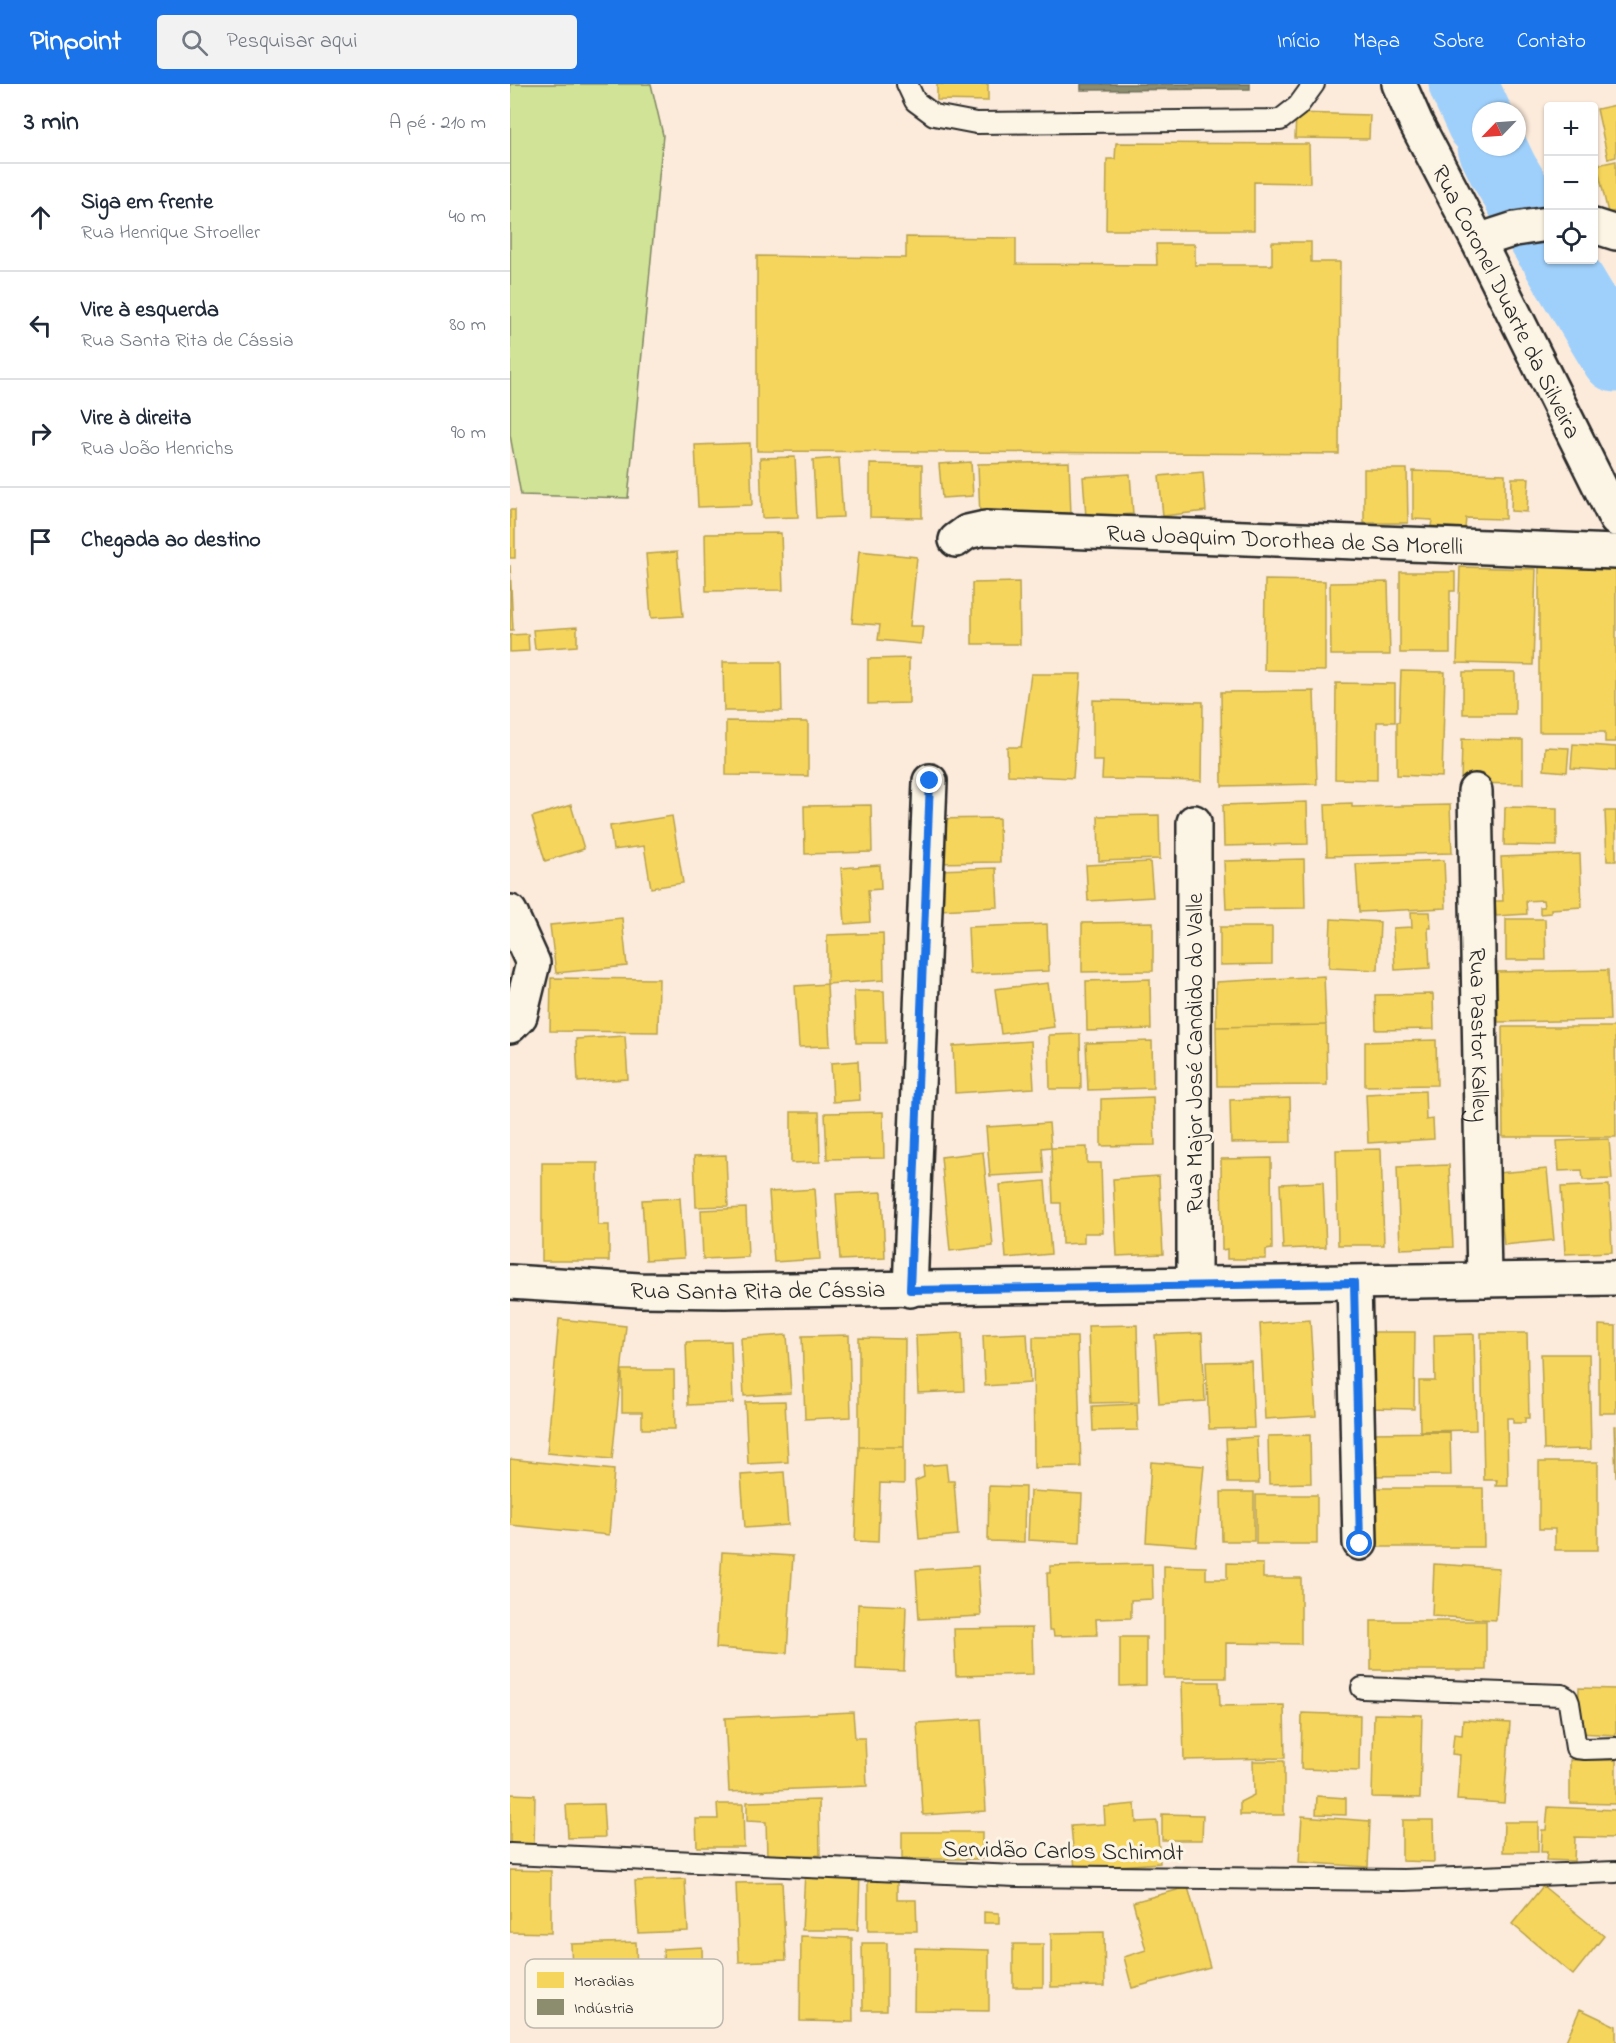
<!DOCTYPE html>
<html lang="pt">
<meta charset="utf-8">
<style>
:root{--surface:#fff;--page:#f2f2f3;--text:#1f2937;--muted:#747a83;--line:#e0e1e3;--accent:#1a73e8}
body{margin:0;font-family:"Indie Flower",sans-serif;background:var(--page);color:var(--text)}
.controls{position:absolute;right:18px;top:18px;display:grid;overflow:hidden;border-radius:6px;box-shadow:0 2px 4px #0004}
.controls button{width:54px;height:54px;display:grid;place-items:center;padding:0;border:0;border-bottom:2px solid var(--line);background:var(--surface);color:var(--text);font:30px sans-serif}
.compass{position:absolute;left:962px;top:18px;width:54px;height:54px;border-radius:50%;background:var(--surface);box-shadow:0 2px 4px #0004;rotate:245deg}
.stop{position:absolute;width:18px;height:18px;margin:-14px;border:4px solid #1a73e8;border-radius:50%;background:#fff}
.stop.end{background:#1a73e8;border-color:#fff;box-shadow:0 2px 6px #0008}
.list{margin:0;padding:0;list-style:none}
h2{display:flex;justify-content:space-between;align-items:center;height:78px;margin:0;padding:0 24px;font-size:26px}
h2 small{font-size:20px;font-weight:400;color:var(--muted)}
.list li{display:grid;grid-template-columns:39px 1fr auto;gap:18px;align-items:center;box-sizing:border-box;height:108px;padding:0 24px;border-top:2px solid var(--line)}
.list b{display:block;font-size:22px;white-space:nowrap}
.list p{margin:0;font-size:20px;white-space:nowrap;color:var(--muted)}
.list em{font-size:20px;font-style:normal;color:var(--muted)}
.icon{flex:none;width:33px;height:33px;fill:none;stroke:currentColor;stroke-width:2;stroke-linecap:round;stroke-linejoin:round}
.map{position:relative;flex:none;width:1106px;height:1959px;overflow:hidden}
header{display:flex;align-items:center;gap:36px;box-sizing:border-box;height:84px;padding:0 30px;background:var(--accent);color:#fff}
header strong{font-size:28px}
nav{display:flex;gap:33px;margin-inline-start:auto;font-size:21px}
.search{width:420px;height:54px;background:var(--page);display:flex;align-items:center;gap:15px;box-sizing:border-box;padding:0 21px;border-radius:6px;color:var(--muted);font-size:22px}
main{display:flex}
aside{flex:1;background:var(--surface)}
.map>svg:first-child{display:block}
.green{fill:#d1e397;stroke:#7e8761;stroke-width:1.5}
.homes{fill:#f6d55c;stroke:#b9a24d;stroke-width:1.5}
.industry{fill:#8c8c6e;stroke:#6f6f5a;stroke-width:1.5}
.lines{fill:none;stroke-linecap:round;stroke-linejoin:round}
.river{stroke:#9fd0fc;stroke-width:69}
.service-casing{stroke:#2b2b2b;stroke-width:24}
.minor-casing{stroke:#2b2b2b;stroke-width:38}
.service{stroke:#fcf5e5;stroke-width:20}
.minor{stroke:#fcf5e5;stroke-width:33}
.route{stroke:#1a73e8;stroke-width:8}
.labels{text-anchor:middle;stroke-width:6;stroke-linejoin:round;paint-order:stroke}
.street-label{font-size:24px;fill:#2b2b2b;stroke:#fcf5e5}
.key{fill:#fcf5e5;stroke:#bdb8ad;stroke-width:1.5}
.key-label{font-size:16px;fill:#2b2b2b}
</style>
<header>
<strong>Pinpoint</strong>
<div class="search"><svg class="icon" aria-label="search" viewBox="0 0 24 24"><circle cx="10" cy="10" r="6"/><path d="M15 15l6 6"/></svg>Pesquisar aqui</div>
<nav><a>Início</a><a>Mapa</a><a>Sobre</a><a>Contato</a></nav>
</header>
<main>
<aside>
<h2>3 min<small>A pé · 210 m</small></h2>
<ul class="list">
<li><svg class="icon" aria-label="ahead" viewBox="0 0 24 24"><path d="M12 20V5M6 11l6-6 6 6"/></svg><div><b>Siga em frente</b><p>Rua Henrique Stroeller</p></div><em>40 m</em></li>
<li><svg class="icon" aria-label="left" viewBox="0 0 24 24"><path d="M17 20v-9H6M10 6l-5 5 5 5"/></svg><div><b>Vire à esquerda</b><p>Rua Santa Rita de Cássia</p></div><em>80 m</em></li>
<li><svg class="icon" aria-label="right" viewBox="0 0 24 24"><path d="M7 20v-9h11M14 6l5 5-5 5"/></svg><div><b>Vire à direita</b><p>Rua João Henrichs</p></div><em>90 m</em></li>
<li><svg class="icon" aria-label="arrive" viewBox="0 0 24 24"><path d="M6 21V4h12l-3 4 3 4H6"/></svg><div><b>Chegada ao destino</b></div></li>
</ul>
</aside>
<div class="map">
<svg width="1106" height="1959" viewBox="0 0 1106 1959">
<rect width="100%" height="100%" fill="#fcebdb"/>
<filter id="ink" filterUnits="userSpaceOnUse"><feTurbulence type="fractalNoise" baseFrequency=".0167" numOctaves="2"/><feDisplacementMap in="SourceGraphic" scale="12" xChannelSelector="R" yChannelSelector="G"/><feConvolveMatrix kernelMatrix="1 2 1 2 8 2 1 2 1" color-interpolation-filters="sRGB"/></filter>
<g filter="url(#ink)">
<path class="green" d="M 0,0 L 141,0 L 153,51 L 118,414 L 11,411 L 0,351 Z"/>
<path class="homes" d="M 427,0 L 478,0 L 478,17 L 427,16 Z
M 1106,21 L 1106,73 L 1098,75 L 1087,25 Z
M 786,29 L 860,31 L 859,55 L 785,54 Z
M 606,59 L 799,60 L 800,99 L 744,98 L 744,146 L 596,146 L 597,75 L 605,75 Z
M 1106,77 L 1106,127 L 1098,129 L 1087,81 Z
M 396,153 L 506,154 L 506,180 L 647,181 L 646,160 L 685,160 L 685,181 L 762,181 L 762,158 L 801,158 L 801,178 L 830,178 L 829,370 L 247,367 L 247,172 L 396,174 Z
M 240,359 L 242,421 L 188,423 L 185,361 Z
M 285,373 L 288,433 L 252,434 L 250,374 Z
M 329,374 L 333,433 L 306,434 L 303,376 Z
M 461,378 L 463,412 L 432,414 L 429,380 Z
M 559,378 L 561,431 L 470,434 L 468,380 Z
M 360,380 L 412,381 L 412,434 L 360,433 Z
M 854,385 L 897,385 L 898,439 L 854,439 Z
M 903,387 L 995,390 L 995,435 L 956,434 L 955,444 L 921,442 L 922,436 L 903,435 Z
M 693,388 L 696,427 L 653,432 L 649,392 Z
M 620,390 L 623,430 L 576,433 L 573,393 Z
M 1002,394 L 1019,394 L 1017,428 L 1001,427 Z
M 0,426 L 5,426 L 5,474 L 0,474 Z
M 271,449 L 273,506 L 196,507 L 195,450 Z
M 349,467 L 407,473 L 400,542 L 413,542 L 411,560 L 368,556 L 370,541 L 342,539 Z
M 167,468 L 173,532 L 141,534 L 136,470 Z
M 0,481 L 3,546 L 0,546 Z
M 950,483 L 1026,485 L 1023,581 L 947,579 Z
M 1029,483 L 1106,483 L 1106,658 L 1095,658 L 1095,648 L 1029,648 Z
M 890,488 L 945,488 L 945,507 L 940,507 L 940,569 L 890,569 Z
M 755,496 L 815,497 L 815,587 L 754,586 Z
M 509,498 L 510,560 L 462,560 L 462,499 Z
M 878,498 L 880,571 L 821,571 L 820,499 Z
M 67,543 L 67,562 L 25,565 L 23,546 Z
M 18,550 L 19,567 L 0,568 L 0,551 Z
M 399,574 L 399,619 L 358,620 L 358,575 Z
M 213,578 L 271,578 L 272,627 L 214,627 Z
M 891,587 L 935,588 L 932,693 L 887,691 L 887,638 L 889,638 Z
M 953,588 L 1005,588 L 1005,630 L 953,630 Z
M 521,590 L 571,590 L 563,694 L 498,691 L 497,663 L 511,663 Z
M 826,599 L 885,600 L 885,638 L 867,638 L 867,696 L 825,695 Z
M 804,607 L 807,700 L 712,702 L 711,608 Z
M 583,616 L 693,618 L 692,697 L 592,695 L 593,677 L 583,677 Z
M 216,637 L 298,638 L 298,692 L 216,691 Z
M 952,655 L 1013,656 L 1013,700 L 951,699 Z
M 1063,660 L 1106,663 L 1106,687 L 1061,684 Z
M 1035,663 L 1059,664 L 1057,688 L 1034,686 Z
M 797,718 L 798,760 L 714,762 L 713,721 Z
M 842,719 L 842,723 L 940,721 L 942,769 L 817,772 L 815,720 Z
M 61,721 L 74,765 L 35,777 L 22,733 Z
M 361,721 L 362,768 L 295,770 L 294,722 Z
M 995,723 L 1047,724 L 1047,762 L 994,761 Z
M 1095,727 L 1106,727 L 1106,777 L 1097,777 Z
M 649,731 L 650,775 L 589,777 L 588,732 Z
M 162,732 L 173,799 L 141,804 L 134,762 L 103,766 L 100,742 Z
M 489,734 L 490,778 L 421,779 L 420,735 Z
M 1070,770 L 1072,823 L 1041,825 L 1041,829 L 1030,830 L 1030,823 L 1034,823 L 1033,816 L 1016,817 L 1017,830 L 986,832 L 985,817 L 993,817 L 991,773 Z
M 794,775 L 795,824 L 716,825 L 714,777 Z
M 934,776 L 936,824 L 849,828 L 846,780 Z
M 640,778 L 643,813 L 578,817 L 576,781 Z
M 370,781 L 371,805 L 358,806 L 360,838 L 335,840 L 331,784 Z
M 486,784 L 488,823 L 429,826 L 427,786 Z
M 901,828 L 920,828 L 921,844 L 918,844 L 920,884 L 885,886 L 883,844 L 902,843 Z
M 112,834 L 117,882 L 46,889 L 40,841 Z
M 821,835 L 870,838 L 868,886 L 819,884 Z
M 996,835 L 1035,835 L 1036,876 L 996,876 Z
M 643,838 L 643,887 L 572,888 L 572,839 Z
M 537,840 L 539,887 L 460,890 L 458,843 Z
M 710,843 L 762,843 L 762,880 L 710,881 Z
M 373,849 L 374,896 L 317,900 L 317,851 Z
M 1098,886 L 1100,936 L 988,938 L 987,888 Z
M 814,892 L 816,941 L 706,943 L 706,898 Z
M 41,894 L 149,895 L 148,948 L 40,947 Z
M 640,895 L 641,945 L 577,947 L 576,897 Z
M 538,899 L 544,943 L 491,950 L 485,905 Z
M 317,900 L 320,962 L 289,963 L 285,902 Z
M 344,907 L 374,907 L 376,959 L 346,959 Z
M 923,910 L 924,945 L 866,946 L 865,911 Z
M 816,941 L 817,1001 L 707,1002 L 706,943 Z
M 992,943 L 1105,943 L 1106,1053 L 993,1053 Z
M 570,950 L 571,1005 L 540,1005 L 539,951 Z
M 115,952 L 118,995 L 68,998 L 66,955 Z
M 926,956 L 927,1001 L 855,1002 L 855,958 Z
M 521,957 L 524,1004 L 445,1009 L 443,962 Z
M 642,957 L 643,1004 L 578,1006 L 576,959 Z
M 348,977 L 350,1016 L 323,1018 L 321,979 Z
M 915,1007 L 916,1036 L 923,1035 L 924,1055 L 858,1059 L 856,1010 Z
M 643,1013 L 645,1061 L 591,1062 L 591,1015 Z
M 780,1014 L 781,1058 L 721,1059 L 720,1016 Z
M 281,1028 L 309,1028 L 310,1078 L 281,1079 Z
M 373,1028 L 374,1074 L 317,1075 L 315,1029 Z
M 539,1039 L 541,1063 L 532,1064 L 534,1089 L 480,1092 L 476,1043 Z
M 1099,1055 L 1102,1095 L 1073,1096 L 1072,1086 L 1049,1087 L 1047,1057 Z
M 577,1063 L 577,1079 L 591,1079 L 593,1149 L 574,1149 L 574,1159 L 552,1160 L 551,1119 L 543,1119 L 541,1064 Z
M 871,1065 L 874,1161 L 828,1161 L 826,1066 Z
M 473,1068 L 483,1162 L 440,1167 L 431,1073 Z
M 216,1071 L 218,1122 L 186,1123 L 184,1072 Z
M 761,1074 L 762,1165 L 756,1166 L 756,1175 L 717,1175 L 717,1165 L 712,1166 L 711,1075 Z
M 32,1079 L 88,1079 L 88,1141 L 99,1141 L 99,1177 L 32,1177 Z
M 939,1081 L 943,1163 L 890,1165 L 887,1083 Z
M 1037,1085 L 1044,1156 L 994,1161 L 987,1089 Z
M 649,1092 L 653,1170 L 607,1172 L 603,1095 Z
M 535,1097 L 541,1170 L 496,1174 L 490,1101 Z
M 813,1098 L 816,1163 L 773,1165 L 770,1100 Z
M 1099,1101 L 1102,1168 L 1055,1170 L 1051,1103 Z
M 305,1105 L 310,1175 L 264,1178 L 259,1108 Z
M 372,1108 L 375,1174 L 330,1176 L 326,1110 Z
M 170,1114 L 174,1174 L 136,1176 L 132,1116 Z
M 236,1124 L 238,1173 L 193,1175 L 191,1126 Z
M 49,1235 L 116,1242 L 102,1375 L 37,1369 Z
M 800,1236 L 806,1332 L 755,1335 L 750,1240 Z
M 627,1241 L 629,1318 L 581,1319 L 578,1242 Z
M 1089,1241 L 1106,1242 L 1106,1329 L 1089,1329 Z
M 860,1248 L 905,1248 L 904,1325 L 859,1324 Z
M 452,1249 L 454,1307 L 408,1309 L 406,1251 Z
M 517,1249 L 520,1299 L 475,1302 L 473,1251 Z
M 692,1249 L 695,1317 L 649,1320 L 645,1251 Z
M 971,1249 L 1017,1249 L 1019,1334 L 1015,1334 L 1015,1339 L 1003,1339 L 1003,1334 L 997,1334 L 998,1402 L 986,1402 L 987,1396 L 974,1396 Z
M 964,1250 L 966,1346 L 910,1347 L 909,1297 L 925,1297 L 924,1251 Z
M 277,1251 L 281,1309 L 234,1312 L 231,1254 Z
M 339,1251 L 341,1333 L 295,1335 L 292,1252 Z
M 523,1253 L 567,1253 L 571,1383 L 524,1384 Z
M 349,1254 L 395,1255 L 394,1363 L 349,1363 Z
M 221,1257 L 223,1319 L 178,1321 L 176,1258 Z
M 1031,1270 L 1079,1270 L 1081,1365 L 1034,1366 Z
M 741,1277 L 744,1344 L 699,1345 L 696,1278 Z
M 112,1286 L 164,1286 L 165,1345 L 132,1345 L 132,1328 L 112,1328 Z
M 275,1317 L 278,1378 L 238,1380 L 235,1318 Z
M 627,1320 L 628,1346 L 583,1347 L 582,1322 Z
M 1104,1342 L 1106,1342 L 1106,1394 Z
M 940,1348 L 941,1391 L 860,1392 L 859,1349 Z
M 800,1351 L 801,1399 L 759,1400 L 758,1352 Z
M 747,1353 L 749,1399 L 718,1399 L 716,1355 Z
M 349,1363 L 394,1363 L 394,1400 L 370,1399 L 368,1458 L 345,1457 Z
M 0,1375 L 104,1386 L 99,1451 L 0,1441 Z
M 641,1378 L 694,1382 L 686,1462 L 636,1458 Z
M 1029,1378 L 1088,1378 L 1088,1466 L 1045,1466 L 1045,1445 L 1029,1445 Z
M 436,1380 L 438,1397 L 444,1397 L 448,1451 L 409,1455 L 405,1397 L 414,1393 L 413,1382 Z
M 274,1388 L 278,1441 L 235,1444 L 231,1391 Z
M 479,1402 L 515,1403 L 514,1458 L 478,1457 Z
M 859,1404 L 973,1404 L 974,1463 L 860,1463 Z
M 520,1407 L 572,1410 L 570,1459 L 518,1456 Z
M 711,1408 L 744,1408 L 744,1457 L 712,1457 Z
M 746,1411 L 807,1411 L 807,1460 L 746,1460 Z
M 212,1468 L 283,1472 L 277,1569 L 206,1564 Z
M 717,1479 L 753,1480 L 753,1494 L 791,1494 L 791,1560 L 716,1559 L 716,1594 L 654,1594 L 654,1482 L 696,1483 L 696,1495 L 717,1495 Z
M 642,1480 L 643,1515 L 621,1516 L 621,1534 L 586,1535 L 587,1551 L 544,1552 L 543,1546 L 539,1546 L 537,1489 L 540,1489 L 540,1482 Z
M 924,1480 L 989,1484 L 986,1536 L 922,1532 Z
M 468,1482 L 471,1532 L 409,1535 L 406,1486 Z
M 348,1520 L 396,1522 L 394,1587 L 346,1585 Z
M 861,1537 L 976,1537 L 976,1586 L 861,1586 Z
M 522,1544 L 523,1590 L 446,1592 L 444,1545 Z
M 610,1553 L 636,1553 L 636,1601 L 610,1602 Z
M 672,1598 L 709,1598 L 710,1622 L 774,1621 L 775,1674 L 674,1676 Z
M 1069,1604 L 1106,1605 L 1106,1651 L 1068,1649 Z
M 343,1628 L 345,1654 L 355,1654 L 357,1702 L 219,1708 L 215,1634 Z
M 792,1629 L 850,1631 L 849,1687 L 791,1685 Z
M 864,1630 L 912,1631 L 910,1714 L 862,1713 Z
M 471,1635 L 476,1727 L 413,1731 L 407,1639 Z
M 953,1636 L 1000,1639 L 994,1719 L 947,1716 L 950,1671 L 942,1670 L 944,1650 L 952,1651 Z
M 1060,1676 L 1106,1676 L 1106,1720 L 1060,1719 Z
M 743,1677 L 774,1677 L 774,1731 L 730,1731 L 730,1718 L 744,1711 Z
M 0,1710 L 25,1711 L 24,1765 L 0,1765 Z
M 807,1712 L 836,1714 L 836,1731 L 806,1730 Z
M 309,1716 L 310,1771 L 257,1772 L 256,1738 L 237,1737 L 237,1718 Z
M 93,1720 L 95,1753 L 58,1754 L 56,1721 Z
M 207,1720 L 233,1720 L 234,1763 L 187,1763 L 186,1735 L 208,1735 Z
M 625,1720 L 626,1738 L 647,1737 L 650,1779 L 565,1785 L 561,1742 L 595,1740 L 594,1723 Z
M 1038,1723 L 1106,1726 L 1106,1754 L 1065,1753 L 1064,1777 L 1036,1776 L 1037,1768 L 1031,1768 L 1032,1746 L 1036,1746 Z
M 652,1730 L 693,1731 L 692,1756 L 652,1756 Z
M 792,1732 L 860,1737 L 858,1783 L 789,1778 Z
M 892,1736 L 923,1736 L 924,1778 L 892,1777 Z
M 994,1738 L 1028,1738 L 1028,1768 L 993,1768 Z
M 392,1748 L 472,1748 L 472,1775 L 392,1775 Z
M 0,1786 L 41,1787 L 41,1849 L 0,1848 Z
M 295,1788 L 350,1791 L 348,1846 L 292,1846 Z
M 358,1791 L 387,1791 L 387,1816 L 406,1816 L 407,1847 L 358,1847 Z
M 175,1795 L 178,1847 L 128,1849 L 125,1797 Z
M 272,1798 L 276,1876 L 229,1878 L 226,1799 Z
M 1033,1802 L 1094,1852 L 1063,1891 L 1002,1840 Z
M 678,1803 L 700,1883 L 622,1904 L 614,1873 L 636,1866 L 623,1818 Z
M 474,1828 L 489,1829 L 489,1839 L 474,1839 Z
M 594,1848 L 595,1902 L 541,1903 L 541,1849 Z
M 291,1852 L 342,1854 L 343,1938 L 290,1937 Z
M 126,1858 L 128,1921 L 63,1923 L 61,1860 Z
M 352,1859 L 377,1859 L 377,1926 L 353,1926 Z
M 503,1860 L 533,1860 L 533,1903 L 503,1903 Z
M 192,1863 L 193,1911 L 155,1913 L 153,1865 Z
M 405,1864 L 479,1866 L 479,1927 L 404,1926 Z
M 1070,1925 L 1106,1942 L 1106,1959 L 1055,1959 Z"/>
<path class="industry" d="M 571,0 L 740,0 L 740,5 L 571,6 Z"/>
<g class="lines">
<path class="river" d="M 953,0 L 971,39
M 982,63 L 993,86 L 1038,162
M 1047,176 L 1106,274"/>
<defs>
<path id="service" d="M 397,0 L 405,17 L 424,31 L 466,39 L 770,36 L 788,22 L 804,0
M 852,1604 L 1052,1611 L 1057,1614 L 1059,1619 L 1066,1664 L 1075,1665 L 1106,1664
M 0,1770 L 506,1792 L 894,1796 L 1106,1788"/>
<g id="minor">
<path id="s1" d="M 889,0 L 906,39 L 968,157 L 1106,435"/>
<path d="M 1084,142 L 1106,149"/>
<path d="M 968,157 L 1005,145 L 1038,140"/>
<path id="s2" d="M 446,456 L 457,448 L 475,444 L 1106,468"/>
<path id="s3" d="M 965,707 L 974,1196"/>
<path d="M 684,738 L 684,1201"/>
<path d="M 0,828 L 23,879 L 10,932 L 0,942"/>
<path id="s4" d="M 0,1198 L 129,1206 L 215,1207 L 1106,1194"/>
<path d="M 844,1199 L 850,1459"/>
<path d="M 400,1206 L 420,697"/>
</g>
</defs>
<use href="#service" class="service-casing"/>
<use href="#minor" class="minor-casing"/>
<use href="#service" class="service"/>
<use href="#minor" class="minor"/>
</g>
</g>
<g class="lines" filter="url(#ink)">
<path class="route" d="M 420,697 L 400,1206 L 844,1199 L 850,1460"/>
</g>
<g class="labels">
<g class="street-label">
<text dy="8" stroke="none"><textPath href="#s1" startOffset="243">Rua Coronel Duarte da Silveira</textPath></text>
<text dy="8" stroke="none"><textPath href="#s2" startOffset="332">Rua Joaquim Dorothea de Sa Morelli</textPath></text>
<text dy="8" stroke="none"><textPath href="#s3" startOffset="244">Rua Pastor Kalley</textPath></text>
<text transform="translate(684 969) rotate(-90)" y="8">Rua Major José Candido do Valle</text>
<text dy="8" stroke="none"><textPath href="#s4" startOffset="248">Rua Santa Rita de Cássia</textPath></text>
<text transform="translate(553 1766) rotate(1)" y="8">Servidão Carlos Schimdt</text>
</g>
</g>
<rect x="15" y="1875" width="198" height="69" rx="9" class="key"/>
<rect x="27" y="1888" width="27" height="16" fill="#f6d55c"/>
<rect x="27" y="1915" width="27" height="16" fill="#8c8c6e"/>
<g class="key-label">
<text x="64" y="1902">Moradias</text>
<text x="64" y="1929">Indústria</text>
</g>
</svg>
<div class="controls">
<button>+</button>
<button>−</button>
<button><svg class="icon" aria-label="locate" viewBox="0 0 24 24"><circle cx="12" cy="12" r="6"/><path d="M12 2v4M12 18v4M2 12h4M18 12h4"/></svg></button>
</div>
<svg class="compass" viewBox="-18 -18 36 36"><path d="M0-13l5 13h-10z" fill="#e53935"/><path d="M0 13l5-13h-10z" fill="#747a83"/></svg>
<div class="stop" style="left:850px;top:1460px"></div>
<div class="stop end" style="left:420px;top:697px"></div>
</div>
</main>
